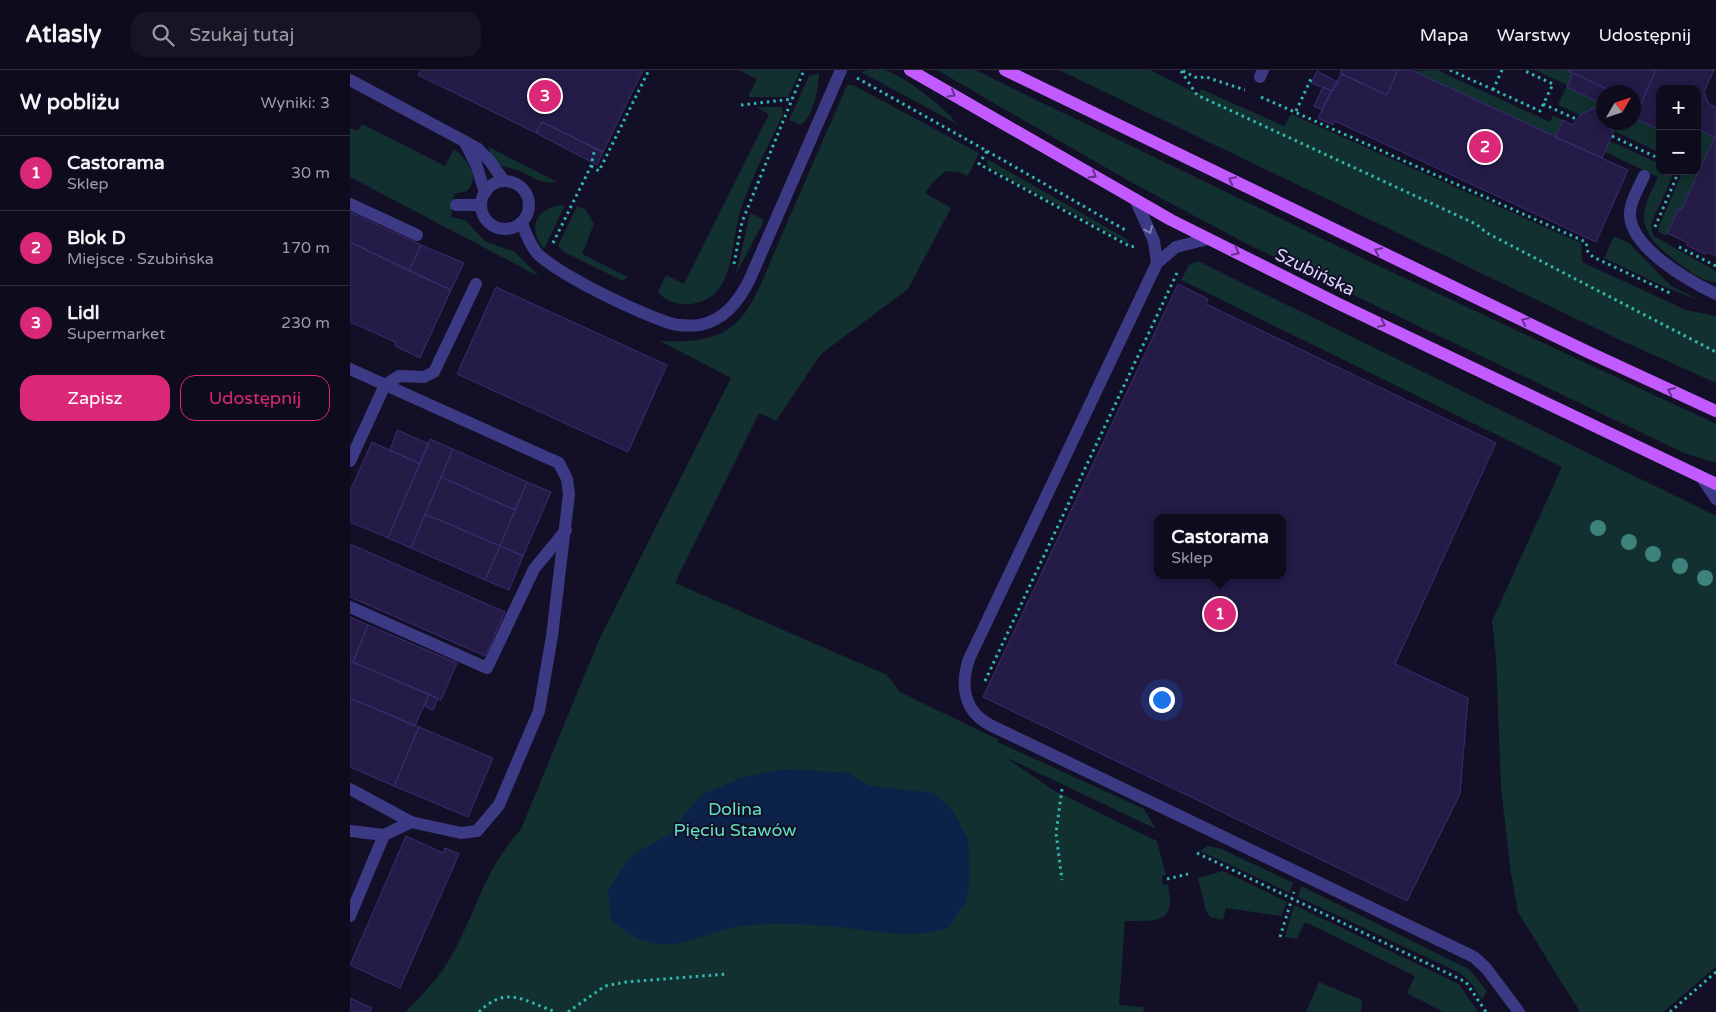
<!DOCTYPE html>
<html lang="pl">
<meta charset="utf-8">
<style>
:root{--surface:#0e0b1c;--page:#171425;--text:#f1f3f6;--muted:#9b9ba3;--line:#2e2b3b;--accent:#db2777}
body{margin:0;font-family:"Varela Round",sans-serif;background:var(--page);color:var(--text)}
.controls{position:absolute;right:15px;top:15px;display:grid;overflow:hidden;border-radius:10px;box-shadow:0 2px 12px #0003}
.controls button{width:45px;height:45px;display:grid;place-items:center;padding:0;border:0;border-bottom:1px solid var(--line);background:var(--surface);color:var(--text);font:25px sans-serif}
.compass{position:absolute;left:1246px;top:15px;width:45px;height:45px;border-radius:50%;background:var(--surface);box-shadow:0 2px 12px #0003;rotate:51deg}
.you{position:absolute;left:811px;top:629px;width:18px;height:18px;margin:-12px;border:4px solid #fff;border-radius:50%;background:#1a73e8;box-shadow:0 0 0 8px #1a73e833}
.badge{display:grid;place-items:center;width:32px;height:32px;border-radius:50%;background:var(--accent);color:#fff;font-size:16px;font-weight:700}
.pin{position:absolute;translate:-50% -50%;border:2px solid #fff;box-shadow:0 1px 5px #0006}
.popup{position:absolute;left:804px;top:444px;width:132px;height:65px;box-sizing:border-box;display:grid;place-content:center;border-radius:10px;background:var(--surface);filter:drop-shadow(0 1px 4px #0005);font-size:16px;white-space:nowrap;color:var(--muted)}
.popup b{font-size:19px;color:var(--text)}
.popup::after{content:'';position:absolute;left:50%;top:100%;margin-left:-10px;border:10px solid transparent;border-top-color:var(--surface)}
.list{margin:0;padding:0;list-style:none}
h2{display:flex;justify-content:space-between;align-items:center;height:65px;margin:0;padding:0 20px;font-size:21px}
h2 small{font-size:16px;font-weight:400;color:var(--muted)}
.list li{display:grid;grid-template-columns:32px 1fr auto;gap:15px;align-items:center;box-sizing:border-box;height:75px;padding:0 20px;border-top:1px solid var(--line)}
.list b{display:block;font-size:19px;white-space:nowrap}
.list p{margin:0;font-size:16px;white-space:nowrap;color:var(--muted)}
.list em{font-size:16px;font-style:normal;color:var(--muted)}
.actions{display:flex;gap:10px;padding:15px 20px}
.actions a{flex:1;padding:11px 0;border:1px solid var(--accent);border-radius:15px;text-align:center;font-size:18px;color:var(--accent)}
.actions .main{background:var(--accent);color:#fff}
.icon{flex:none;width:28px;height:28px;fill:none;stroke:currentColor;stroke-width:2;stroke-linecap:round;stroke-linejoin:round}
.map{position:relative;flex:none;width:1366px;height:942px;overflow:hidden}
header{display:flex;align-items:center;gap:30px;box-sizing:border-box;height:70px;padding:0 25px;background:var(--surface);border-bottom:1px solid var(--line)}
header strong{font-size:24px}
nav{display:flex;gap:28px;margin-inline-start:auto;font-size:18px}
.search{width:350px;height:45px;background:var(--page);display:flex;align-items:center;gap:12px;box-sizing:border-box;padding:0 18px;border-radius:15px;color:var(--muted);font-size:19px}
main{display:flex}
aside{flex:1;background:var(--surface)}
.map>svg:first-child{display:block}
.green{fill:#12302f}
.water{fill:#0c2248}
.building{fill:#241b47;stroke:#3b2d73;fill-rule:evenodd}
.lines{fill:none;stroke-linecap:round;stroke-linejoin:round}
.path{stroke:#2fb8b0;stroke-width:3;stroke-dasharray:2.5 4;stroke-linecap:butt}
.minor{stroke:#3d3a85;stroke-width:12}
.major{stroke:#c25bff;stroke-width:12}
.tree{fill:#3d827b}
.oneway{stroke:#623188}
.oneway2{stroke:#837fbc}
.labels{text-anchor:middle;stroke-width:4;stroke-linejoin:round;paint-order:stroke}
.street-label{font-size:18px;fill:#d9d4ff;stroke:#130f26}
.park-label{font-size:18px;fill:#5fe0c0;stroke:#130f26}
</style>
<header>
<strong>Atlasly</strong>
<div class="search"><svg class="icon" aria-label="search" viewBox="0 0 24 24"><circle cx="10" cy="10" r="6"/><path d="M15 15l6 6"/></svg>Szukaj tutaj</div>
<nav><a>Mapa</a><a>Warstwy</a><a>Udostępnij</a></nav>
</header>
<main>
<aside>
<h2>W pobliżu<small>Wyniki: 3</small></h2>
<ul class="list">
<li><span class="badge">1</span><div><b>Castorama</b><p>Sklep</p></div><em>30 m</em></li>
<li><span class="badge">2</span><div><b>Blok D</b><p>Miejsce · Szubińska</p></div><em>170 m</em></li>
<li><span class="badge">3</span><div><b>Lidl</b><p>Supermarket</p></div><em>230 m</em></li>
</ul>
<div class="actions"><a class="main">Zapisz</a><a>Udostępnij</a></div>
</aside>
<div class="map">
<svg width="1366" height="942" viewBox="0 0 1366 942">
<rect width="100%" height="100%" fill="#130f26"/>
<path class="green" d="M 389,0 L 451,0 L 438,27 L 398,27 L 407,9 Z
M 518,0 C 523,0 529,0 534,0 C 554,6 595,37 607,54 L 511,2 Z
M 587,0 L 625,0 L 1010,187 L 1366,354 L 1366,393 L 1334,383 L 897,174 L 777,110 Z
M 709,0 L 800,0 L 848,24 L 851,19 L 934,56 L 941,44 L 1231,173 L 1232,192 L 1336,240 L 1366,246 L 1366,313 L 1268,269 Z
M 1087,0 L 1200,52 L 1203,45 L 1213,50 L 1205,67 L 1062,1 Z
M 1185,0 L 1216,0 L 1223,3 L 1217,17 L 1250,33 C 1245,40 1238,42 1230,45 L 1208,35 L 1217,15 Z
M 469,3 C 469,16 463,50 450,55 L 439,50 L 459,6 Z
M 497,15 L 503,15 L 629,83 L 618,106 L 609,102 L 596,101 L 584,111 L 575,123 L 601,138 L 558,219 L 471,284 L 426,351 L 409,343 L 325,513 L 537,605 L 550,622 L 649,670 L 648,672 L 794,739 L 806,759 L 655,687 L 705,721 L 807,771 L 816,805 L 812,806 L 813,815 L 818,815 C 827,856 804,850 775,851 L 769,935 L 794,937 L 793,942 L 56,942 C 70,926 87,910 98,892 C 124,848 135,797 171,759 L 249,570 L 381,308 L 310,271 C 337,272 365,272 386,253 C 404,237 417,198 427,176 C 450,122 474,69 497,15 Z
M 406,37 L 432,37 L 433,44 C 418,77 399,111 389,146 C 383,169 383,196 371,216 C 359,237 323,241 308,222 L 316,205 L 334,214 L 419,44 Z
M 1284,48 L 1310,60 L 1310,83 L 1258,58 L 1260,53 L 1284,52 Z
M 12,54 L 95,96 L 104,79 C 117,89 131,106 117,121 L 104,124 L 101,147 L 115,150 L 135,171 L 165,182 L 190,207 L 0,107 L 0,58 L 8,61 Z
M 1347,59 L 1365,67 L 1331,140 L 1328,139 L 1316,166 L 1309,162 L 1308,158 L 1333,101 L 1347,101 Z
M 1260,71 L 1310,94 L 1310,101 L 1323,101 L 1322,107 L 1301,154 L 1303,166 L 1361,198 L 1366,202 L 1366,212 C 1353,215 1314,183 1305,173 C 1300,167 1296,159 1294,152 C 1292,136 1302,121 1308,107 L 1255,82 Z
M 139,77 L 207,112 C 192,114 187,110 174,103 C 160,94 141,102 139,77 Z
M 637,89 L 775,168 L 780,174 L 638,97 Z
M 215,135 L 194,179 C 176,156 187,137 215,135 Z
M 227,136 L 236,140 L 244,154 L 232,184 L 278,207 L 273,211 L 214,182 L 208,176 Z
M 400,143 L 413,149 L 413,153 L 386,204 Z
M 1264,166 L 1280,174 L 1321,216 L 1351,231 L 1317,218 L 1254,188 Z
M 848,191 L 1366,446 L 1366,897 L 1313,942 L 1230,942 L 1168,842 L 1161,803 L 1151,719 L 1146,587 L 1142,551 L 1212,397 L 831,210 L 839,195 Z
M 858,776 L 872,779 L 943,813 L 940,823 L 850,781 Z
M 873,801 L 937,832 L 931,846 L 876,838 L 873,850 L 860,847 L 856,841 L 848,808 Z
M 951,816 L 1119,899 L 1137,921 L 1132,930 L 1121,913 L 1110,903 L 948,827 Z
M 944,835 L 1109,914 L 1128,942 L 1093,942 L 1057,923 L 1065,906 L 955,852 L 947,869 L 935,867 Z
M 969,912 L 1012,930 L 1011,942 L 956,942 Z"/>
<path class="water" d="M 437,699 L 498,703 L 520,716 L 584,723 L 602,739 L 618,769 L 620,805 L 617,830 L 599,858 C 559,869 537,862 497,858 C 462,854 426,852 390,856 C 363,860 337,877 308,874 C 289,872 276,862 261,851 L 258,821 L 270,801 L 284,784 L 320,764 L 338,740 L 353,724 L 397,706 Z"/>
<path class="building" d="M 71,0 L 293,0 L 253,82 L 192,52 L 186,63 L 68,5 Z
M 991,0 L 1048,0 L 1037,25 L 990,3 Z
M 1048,0 L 1061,0 L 1278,100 L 1246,172 L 985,51 L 983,55 L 968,48 L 991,4 L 1037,25 Z
M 1216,0 L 1306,0 L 1291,34 L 1284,30 L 1284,22 L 1264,22 Z
M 1306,0 L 1364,0 L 1354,22 L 1358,33 L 1366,37 L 1366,186 L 1356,182 L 1355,184 L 1336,175 L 1338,173 L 1317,163 L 1329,138 L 1331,140 L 1365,67 L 1347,59 L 1347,19 L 1310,19 L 1310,60 L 1284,48 Z
M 967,1 L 988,12 L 983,21 L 961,13 Z
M 1223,3 L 1257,19 L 1250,33 L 1217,17 Z
M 973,17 L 981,20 L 972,40 L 964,36 Z
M 1254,25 L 1254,52 L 1260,52 L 1258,58 L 1264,61 L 1252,88 L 1205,67 L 1213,50 L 1223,55 L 1230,45 L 1246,37 Z
M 1284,30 L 1291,34 L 1284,48 Z
M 192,52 L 253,82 L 247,95 L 186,63 Z
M 0,142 L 71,175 L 59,201 L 0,172 Z
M 0,172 L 101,220 L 70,288 L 45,276 L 45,272 L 0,252 Z
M 71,175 L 114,193 L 101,220 L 59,201 Z
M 828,214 L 858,229 L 856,234 L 1146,373 L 1045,594 L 1118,628 L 1110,724 L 1057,831 L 633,627 ZM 808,448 L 932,448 L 932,505 L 808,505 Z
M 146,217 L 317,295 L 278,382 L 107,304 Z
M 47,360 L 79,374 L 70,394 L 40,380 Z
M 80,369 L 103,379 L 61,478 L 38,468 Z
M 22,372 L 70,394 L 38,468 L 0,452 L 0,421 Z
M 103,379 L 177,412 L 165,440 L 91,407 Z
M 91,407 L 165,440 L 150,476 L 75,444 Z
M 177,412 L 201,422 L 173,486 L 150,476 Z
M 75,444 L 150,476 L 135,510 L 61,478 Z
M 0,474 L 155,542 L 135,586 L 0,527 Z
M 150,476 L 173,486 L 159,520 L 135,510 Z
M 0,547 L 18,555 L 3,592 L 0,591 Z
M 18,555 L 107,593 L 91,630 L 3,592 Z
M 0,591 L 79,624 L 65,656 L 0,628 Z
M 79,624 L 88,628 L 83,640 L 74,636 Z
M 0,628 L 69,657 L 44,716 L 0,697 Z
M 69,657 L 143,688 L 118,747 L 44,716 Z
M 56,766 L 93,783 L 95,778 L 109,784 L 50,918 L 0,895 Z
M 0,928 L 22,938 L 20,942 L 0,942 Z"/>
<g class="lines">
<path class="path" d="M 1100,0 L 1190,41 L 1203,14 L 1173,0
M 831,1 L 847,25 L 1126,154 L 1137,163 L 1366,282
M 833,1 L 847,8 L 856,7 L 895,20
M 507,8 L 637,81 L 629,94 L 781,177 L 785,176
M 1143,20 L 1152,0
M 911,27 L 1236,172 L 1238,182 L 1243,187 L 1322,224
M 1193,34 L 1226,49
M 391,35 L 442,29
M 946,41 L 961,9
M 1262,66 L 1310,89
M 637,81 L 777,161
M 241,96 L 249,101 L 299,0
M 1305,157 L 1329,101
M 203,173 L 241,96 L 245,78
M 1329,177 L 1366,196
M 384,194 L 392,152 L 454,0
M 635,611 L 827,203
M 712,719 L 706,763 L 712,810
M 847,783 L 1116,912 L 1136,942
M 817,809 L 838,804
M 930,867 L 944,822
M 129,942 C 157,914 176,932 206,942
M 218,942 L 255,916 L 276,912 L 378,904
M 1320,942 L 1366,902"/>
<path class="minor" d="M 910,7 L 913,0
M 0,10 L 127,78 L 139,90 L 154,111
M 115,73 L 126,94 L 135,123
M 1294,106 C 1289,117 1281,129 1280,142 C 1278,177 1339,211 1366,224
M131 135a24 24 0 1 1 48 0a24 24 0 1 1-48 0Z
M 785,129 L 804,171 L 807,193
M 0,134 L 67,165
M 106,135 L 131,135
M 172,153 C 176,164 181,178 190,186 C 217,209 285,241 319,253 C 329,256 340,256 350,255 C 374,250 388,232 399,211 L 491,0
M 858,169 L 826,177 L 807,193 L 619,589 C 610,616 614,641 640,655 L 1124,887 L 1136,898 L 1169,942
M 0,299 L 209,393 L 217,409 L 219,424 L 202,566 L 189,641 L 149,735 L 127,761 L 111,763 L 61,752
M 0,391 L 35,315 L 49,306 L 74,307 L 84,302 L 126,214
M 1352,408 L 1366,429
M 0,537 L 137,598 L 184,499 L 216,460
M 0,719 L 61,752 L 34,765 L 0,761
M 0,846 L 34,765"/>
<path class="major" d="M 560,0 L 821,150 L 989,234 L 1366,414
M 655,0 L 1238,282 L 1366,341"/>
</g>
<g class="tree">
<circle cx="1248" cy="458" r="8"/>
<circle cx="1279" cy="472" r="8"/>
<circle cx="1303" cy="484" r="8"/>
<circle cx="1330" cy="496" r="8"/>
<circle cx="1355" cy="508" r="8"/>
</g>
<defs><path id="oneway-chevron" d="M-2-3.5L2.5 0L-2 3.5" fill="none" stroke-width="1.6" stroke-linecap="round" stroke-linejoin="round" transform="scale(1.25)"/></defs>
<g class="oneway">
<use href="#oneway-chevron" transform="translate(602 24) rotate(30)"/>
<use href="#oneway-chevron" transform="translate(743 105) rotate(30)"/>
<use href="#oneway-chevron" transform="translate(882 110) rotate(-154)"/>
<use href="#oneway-chevron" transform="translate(1028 181) rotate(-154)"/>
<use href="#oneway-chevron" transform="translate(886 182) rotate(26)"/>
<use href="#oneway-chevron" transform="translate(1175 251) rotate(-154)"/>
<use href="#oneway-chevron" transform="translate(1032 254) rotate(26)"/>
<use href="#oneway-chevron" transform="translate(1321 321) rotate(-155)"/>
</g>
<use class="oneway2" href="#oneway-chevron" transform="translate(799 160) rotate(66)"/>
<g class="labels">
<g class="street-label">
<text transform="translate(965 202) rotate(26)" y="6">Szubińska</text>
</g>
<g class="park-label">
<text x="385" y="745">Dolina<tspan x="385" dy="21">Pięciu Stawów</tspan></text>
</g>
</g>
</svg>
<div class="controls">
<button>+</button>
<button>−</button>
</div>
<svg class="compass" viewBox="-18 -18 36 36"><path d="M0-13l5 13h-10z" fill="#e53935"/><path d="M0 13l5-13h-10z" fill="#9b9ba3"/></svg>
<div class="you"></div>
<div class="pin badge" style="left:870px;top:544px">1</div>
<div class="popup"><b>Castorama</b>Sklep</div>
<div class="pin badge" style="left:1135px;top:77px">2</div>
<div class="pin badge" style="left:195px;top:26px">3</div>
</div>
</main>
